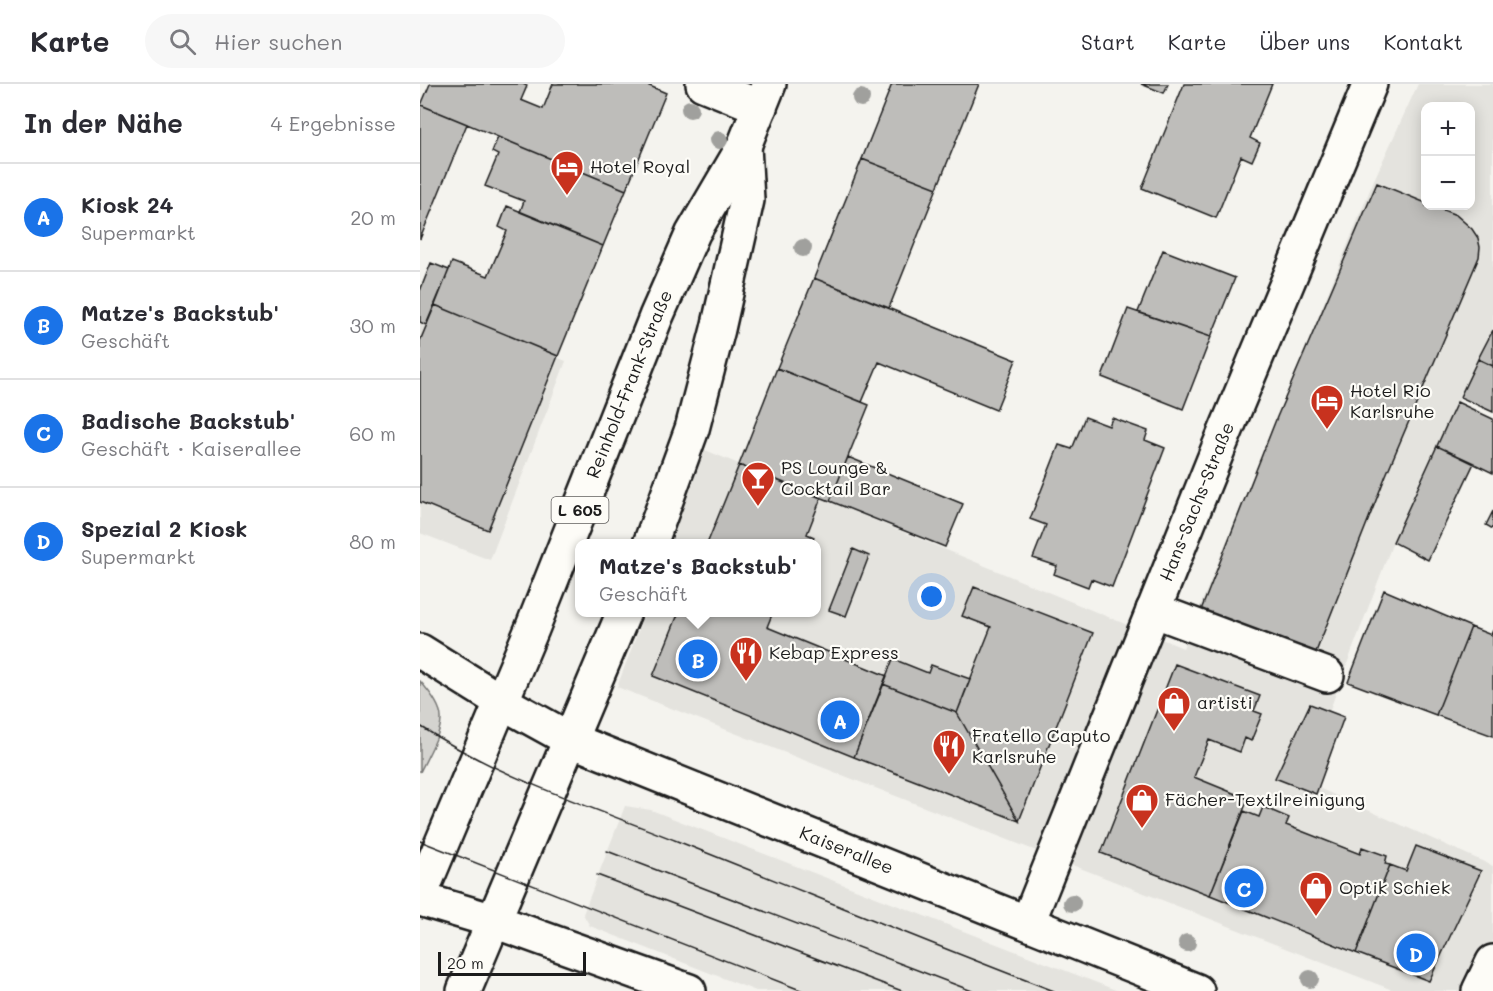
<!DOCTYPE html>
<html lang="de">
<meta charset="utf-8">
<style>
:root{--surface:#fff;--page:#f7f7f7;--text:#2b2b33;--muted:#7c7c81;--line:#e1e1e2;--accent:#1a73e8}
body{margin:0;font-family:Mali,sans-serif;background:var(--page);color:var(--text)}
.controls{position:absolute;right:18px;top:18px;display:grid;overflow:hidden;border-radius:12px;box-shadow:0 3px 15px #0003}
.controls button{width:54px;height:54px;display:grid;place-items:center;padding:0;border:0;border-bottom:2px solid var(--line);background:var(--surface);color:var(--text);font:30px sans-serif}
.scale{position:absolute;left:18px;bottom:15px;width:148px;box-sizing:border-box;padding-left:6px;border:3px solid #1c1c1c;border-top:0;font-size:16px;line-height:21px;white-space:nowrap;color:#1c1c1c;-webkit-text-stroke:4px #fdfcf7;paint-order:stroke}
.you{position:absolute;left:512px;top:513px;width:21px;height:21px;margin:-15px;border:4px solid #fff;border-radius:50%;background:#1a73e8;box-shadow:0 0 0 9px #1a73e833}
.badge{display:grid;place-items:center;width:39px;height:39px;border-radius:50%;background:var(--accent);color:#fff;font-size:20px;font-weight:700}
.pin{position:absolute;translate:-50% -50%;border:3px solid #fff;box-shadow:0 2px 6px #0006}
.popup{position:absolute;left:155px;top:455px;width:246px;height:78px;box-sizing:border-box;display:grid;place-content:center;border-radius:12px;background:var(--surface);filter:drop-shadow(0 2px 4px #0005);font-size:20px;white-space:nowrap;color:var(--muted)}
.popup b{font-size:22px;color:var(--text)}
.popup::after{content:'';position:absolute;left:50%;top:100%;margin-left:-12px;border:12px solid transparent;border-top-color:var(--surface)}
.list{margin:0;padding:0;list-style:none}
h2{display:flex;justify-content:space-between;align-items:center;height:78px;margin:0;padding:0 24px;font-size:26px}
h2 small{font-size:20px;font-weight:400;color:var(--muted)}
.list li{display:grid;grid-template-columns:39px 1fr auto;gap:18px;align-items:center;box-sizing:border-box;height:108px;padding:0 24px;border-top:2px solid var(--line)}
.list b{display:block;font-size:22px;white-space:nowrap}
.list p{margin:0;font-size:20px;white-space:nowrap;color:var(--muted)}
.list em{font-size:20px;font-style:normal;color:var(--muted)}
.icon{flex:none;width:33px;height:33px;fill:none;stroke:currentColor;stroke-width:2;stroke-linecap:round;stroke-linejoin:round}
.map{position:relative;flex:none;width:1073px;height:907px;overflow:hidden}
header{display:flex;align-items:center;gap:36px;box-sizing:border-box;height:84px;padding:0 30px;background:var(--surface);border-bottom:2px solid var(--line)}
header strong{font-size:28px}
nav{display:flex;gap:33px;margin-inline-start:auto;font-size:21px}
.search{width:420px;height:54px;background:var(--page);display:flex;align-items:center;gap:15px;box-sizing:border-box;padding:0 21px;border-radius:33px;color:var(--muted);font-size:22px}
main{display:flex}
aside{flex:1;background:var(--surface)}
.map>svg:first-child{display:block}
.built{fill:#e4e3de;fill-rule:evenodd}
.green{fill:#d4d3cf;stroke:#787876;stroke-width:1.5}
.building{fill:#bebdba;stroke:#1c1c1c;stroke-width:1.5}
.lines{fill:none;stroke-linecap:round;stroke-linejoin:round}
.minor-casing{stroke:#1c1c1c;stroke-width:38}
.major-casing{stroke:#1c1c1c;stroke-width:38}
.minor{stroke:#fdfcf7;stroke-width:33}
.major{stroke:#fdfcf7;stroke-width:33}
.tram{stroke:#1c1c1c;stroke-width:1.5}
.tree{fill:#a0a09d}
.labels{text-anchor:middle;stroke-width:4.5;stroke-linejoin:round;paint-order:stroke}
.shield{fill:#fdfcf7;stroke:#605f5e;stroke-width:1.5}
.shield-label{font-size:16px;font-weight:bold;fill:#1c1c1c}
.poi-label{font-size:18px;fill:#1c1c1c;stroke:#fdfcf7;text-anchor:start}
.street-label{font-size:18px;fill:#1c1c1c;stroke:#fdfcf7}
</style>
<header>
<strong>Karte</strong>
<div class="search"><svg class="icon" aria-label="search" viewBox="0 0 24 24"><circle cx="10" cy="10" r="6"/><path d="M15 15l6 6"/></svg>Hier suchen</div>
<nav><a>Start</a><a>Karte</a><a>Über uns</a><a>Kontakt</a></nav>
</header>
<main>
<aside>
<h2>In der Nähe<small>4 Ergebnisse</small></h2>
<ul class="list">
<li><span class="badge">A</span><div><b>Kiosk 24</b><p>Supermarkt</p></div><em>20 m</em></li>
<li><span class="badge">B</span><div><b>Matze's Backstub'</b><p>Geschäft</p></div><em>30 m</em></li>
<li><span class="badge">C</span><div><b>Badische Backstub'</b><p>Geschäft · Kaiserallee</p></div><em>60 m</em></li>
<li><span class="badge">D</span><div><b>Spezial 2 Kiosk</b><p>Supermarkt</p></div><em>80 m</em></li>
</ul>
</aside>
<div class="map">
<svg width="1073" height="907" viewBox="0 0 1073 907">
<rect width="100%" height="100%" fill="#f4f3ee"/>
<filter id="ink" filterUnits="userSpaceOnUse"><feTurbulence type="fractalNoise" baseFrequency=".0167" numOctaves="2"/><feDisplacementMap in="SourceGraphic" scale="12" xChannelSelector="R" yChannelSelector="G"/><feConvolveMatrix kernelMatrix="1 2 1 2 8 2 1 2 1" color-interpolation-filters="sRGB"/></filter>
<g filter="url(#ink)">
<path class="built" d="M 998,0 L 1073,0 L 1073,244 L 973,458 L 883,697 L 1073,782 L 1073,907 L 975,907 L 197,603 L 225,529 L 397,528 L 397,460 L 250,459 L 285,366 L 763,564 L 954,96 ZM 1006,22 L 1050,22 L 1050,122 L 1006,122 Z
M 0,218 L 146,277 L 70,476 L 0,449 Z
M 205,722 L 231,726 L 698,907 L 336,907 L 170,842 L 163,830 Z"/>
<path class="green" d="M 0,597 C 8,606 21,622 21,634 C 22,648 6,675 0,688 Z"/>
<path class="building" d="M 10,0 L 103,0 L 107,2 L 101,16 L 123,25 L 133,0 L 225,0 L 246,9 L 206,106 L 1,21 Z
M 472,0 L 559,0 L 517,104 L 442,75 Z
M 721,0 L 748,0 L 744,9 Z
M 764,0 L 852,0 L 830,54 L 840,59 L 832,77 L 821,72 L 796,134 L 722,104 Z
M 1,21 L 47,40 L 0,155 L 0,23 Z
M 78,53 L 206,106 L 183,162 L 100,128 L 104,117 L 65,102 L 78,71 L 72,68 Z
M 442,75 L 517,104 L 469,224 L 394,194 Z
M 957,99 L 1006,119 L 1006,122 L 1013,122 L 1036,131 L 1052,145 L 1058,154 L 1060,163 L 1059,173 L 966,391 L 896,568 L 781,526 L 857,333 Z
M 87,122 L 183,162 L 138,272 L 15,221 L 32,178 L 68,192 L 87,147 L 79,143 Z
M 743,166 L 815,194 L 791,253 L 718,228 Z
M 11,179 L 29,186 L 6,241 L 0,238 L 0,207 Z
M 394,194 L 596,276 L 576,326 L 459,278 L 442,318 L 357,284 Z
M 15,221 L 138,272 L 68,446 L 0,418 L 0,257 Z
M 708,225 L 791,253 L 763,325 L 682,293 Z
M 1073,246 L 1073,282 L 1058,275 Z
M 1058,275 L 1073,282 L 1073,328 L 1040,313 Z
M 357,284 L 449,321 L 410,417 L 319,381 Z
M 1037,318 L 1073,335 L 1073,389 L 1017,362 Z
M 665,333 L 689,342 L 692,334 L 728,347 L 725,356 L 745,364 L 692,503 L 671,495 L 668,503 L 634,490 L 637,482 L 613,474 L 626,441 L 610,435 L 639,361 L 652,365 Z
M 1017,362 L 1054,379 L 1008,476 L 973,458 Z
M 428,373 L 543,420 L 525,463 L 410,417 Z
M 319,381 L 401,414 L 387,450 L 394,453 L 392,460 L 382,457 L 381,460 L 287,460 Z
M 1073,427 L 1073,445 L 1066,441 Z
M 433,465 L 449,472 L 426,532 L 409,526 Z
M 554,503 L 673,549 L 599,737 L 537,629 L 571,543 L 542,532 Z
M 964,506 L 1051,543 L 1016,631 L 928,598 Z
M 259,528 L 353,528 L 347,543 L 467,592 L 434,673 L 233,592 Z
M 1051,543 L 1071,551 L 1073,546 L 1073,652 L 1016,631 Z
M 473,575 L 508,589 L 511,581 L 550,595 L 537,629 L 463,600 Z
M 755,580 L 840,612 L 834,627 L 842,630 L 831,657 L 825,654 L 820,668 L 789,656 L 774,693 L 828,715 L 790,811 L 681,769 Z
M 463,600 L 537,629 L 599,737 L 434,673 Z
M 890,620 L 924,633 L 896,710 L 855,694 Z
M 843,723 L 869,734 L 866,741 L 940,770 L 942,763 L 967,772 L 965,780 L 970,781 L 936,869 L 790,811 L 824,727 L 839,733 Z
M 996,762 L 1061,787 L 1009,897 L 936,869 L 970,781 L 986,787 Z"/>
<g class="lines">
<defs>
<g id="minor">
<path d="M 283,0 L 340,23"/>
<path d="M 733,526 L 907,591"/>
<path id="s1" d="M 608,838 L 799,363 L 950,0"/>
<path d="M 1059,907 L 1073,878"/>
</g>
<g id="major">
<path d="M 230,460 L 272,345 L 298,245 L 327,116 L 324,62"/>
<path id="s2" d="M 0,567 L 82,618 L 151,656 L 777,907"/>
<path id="s3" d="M 0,811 L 112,545 L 236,233 L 273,149 L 324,62 L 349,0"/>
<path d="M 0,815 L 74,837 L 269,907"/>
<path d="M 44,907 L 204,528"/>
</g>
</defs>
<use href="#minor" class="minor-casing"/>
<use href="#major" class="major-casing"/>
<use href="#minor" class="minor"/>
<use href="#major" class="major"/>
<path class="tram" d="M 0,642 C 80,694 169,722 257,757 C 383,807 508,859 634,907
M 0,757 L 383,907
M 187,767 L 552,907
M 177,791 L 482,907"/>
</g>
<g class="tree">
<circle cx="441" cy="14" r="9"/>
<circle cx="270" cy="25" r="9"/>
<circle cx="299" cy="56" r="9"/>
<circle cx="383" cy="164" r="9"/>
<circle cx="652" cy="819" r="9"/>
<circle cx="767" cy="859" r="9"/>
<circle cx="890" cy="895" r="9"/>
</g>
</g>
<defs>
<symbol id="hotel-pin" viewBox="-11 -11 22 30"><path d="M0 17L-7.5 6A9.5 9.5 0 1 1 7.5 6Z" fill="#c8321e" stroke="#fdfcf7"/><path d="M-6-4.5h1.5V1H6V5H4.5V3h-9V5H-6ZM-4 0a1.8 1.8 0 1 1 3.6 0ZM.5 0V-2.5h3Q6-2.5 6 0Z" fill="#fff"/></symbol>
<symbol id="bar-pin" viewBox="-11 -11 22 30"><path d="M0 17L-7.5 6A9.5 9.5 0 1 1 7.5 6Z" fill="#c8321e" stroke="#fdfcf7"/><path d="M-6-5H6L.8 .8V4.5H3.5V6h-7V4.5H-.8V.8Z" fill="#fff"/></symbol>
<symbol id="restaurant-pin" viewBox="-11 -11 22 30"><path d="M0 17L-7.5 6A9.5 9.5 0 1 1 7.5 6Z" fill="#c8321e" stroke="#fdfcf7"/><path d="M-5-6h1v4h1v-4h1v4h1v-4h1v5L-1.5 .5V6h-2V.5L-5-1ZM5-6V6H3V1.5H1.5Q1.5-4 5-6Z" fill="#fff"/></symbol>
<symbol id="shop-pin" viewBox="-11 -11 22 30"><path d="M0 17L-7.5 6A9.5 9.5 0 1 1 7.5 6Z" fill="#c8321e" stroke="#fdfcf7"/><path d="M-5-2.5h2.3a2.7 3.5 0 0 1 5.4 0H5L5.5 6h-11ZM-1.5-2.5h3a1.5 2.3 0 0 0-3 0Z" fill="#fff"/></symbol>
</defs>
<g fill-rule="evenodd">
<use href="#hotel-pin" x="128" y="64" width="38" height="52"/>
<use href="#hotel-pin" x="888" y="298" width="38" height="52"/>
<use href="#bar-pin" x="319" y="375" width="38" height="52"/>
<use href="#restaurant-pin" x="307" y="550" width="38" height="52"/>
<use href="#shop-pin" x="735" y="600" width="38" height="52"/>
<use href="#restaurant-pin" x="510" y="643" width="38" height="52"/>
<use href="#shop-pin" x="703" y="697" width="38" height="52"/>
<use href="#shop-pin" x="877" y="785" width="38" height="52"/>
</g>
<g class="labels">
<rect class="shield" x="131.5" y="413" width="57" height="26" rx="4.5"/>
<g class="shield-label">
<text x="160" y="432">L 605</text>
</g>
<g class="poi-label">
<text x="170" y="89">Hotel Royal</text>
<text x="930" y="313">Hotel Rio<tspan x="930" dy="21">Karlsruhe</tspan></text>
<text x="361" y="390">PS Lounge &amp;<tspan x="361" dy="21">Cocktail Bar</tspan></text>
<text x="349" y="575">Kebap Express</text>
<text x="777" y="625">artisti</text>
<text x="552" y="658">Fratello Caputo<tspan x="552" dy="21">Karlsruhe</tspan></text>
<text x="745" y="722">Fächer-Textilreinigung</text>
<text x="919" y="810">Optik Schiek</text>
</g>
<g class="street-label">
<text dy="6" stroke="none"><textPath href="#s3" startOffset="552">Reinhold-Frank-Straße</textPath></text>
<text dy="6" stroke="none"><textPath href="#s1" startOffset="453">Hans-Sachs-Straße</textPath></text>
<text dy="6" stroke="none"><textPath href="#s2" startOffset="472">Kaiserallee</textPath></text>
</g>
</g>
</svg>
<div class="controls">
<button>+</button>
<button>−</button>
</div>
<div class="scale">20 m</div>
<div class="you"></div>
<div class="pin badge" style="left:420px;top:636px">A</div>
<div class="pin badge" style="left:278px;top:575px">B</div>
<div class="popup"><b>Matze's Backstub'</b>Geschäft</div>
<div class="pin badge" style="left:824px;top:804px">C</div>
<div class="pin badge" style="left:996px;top:869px">D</div>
</div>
</main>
